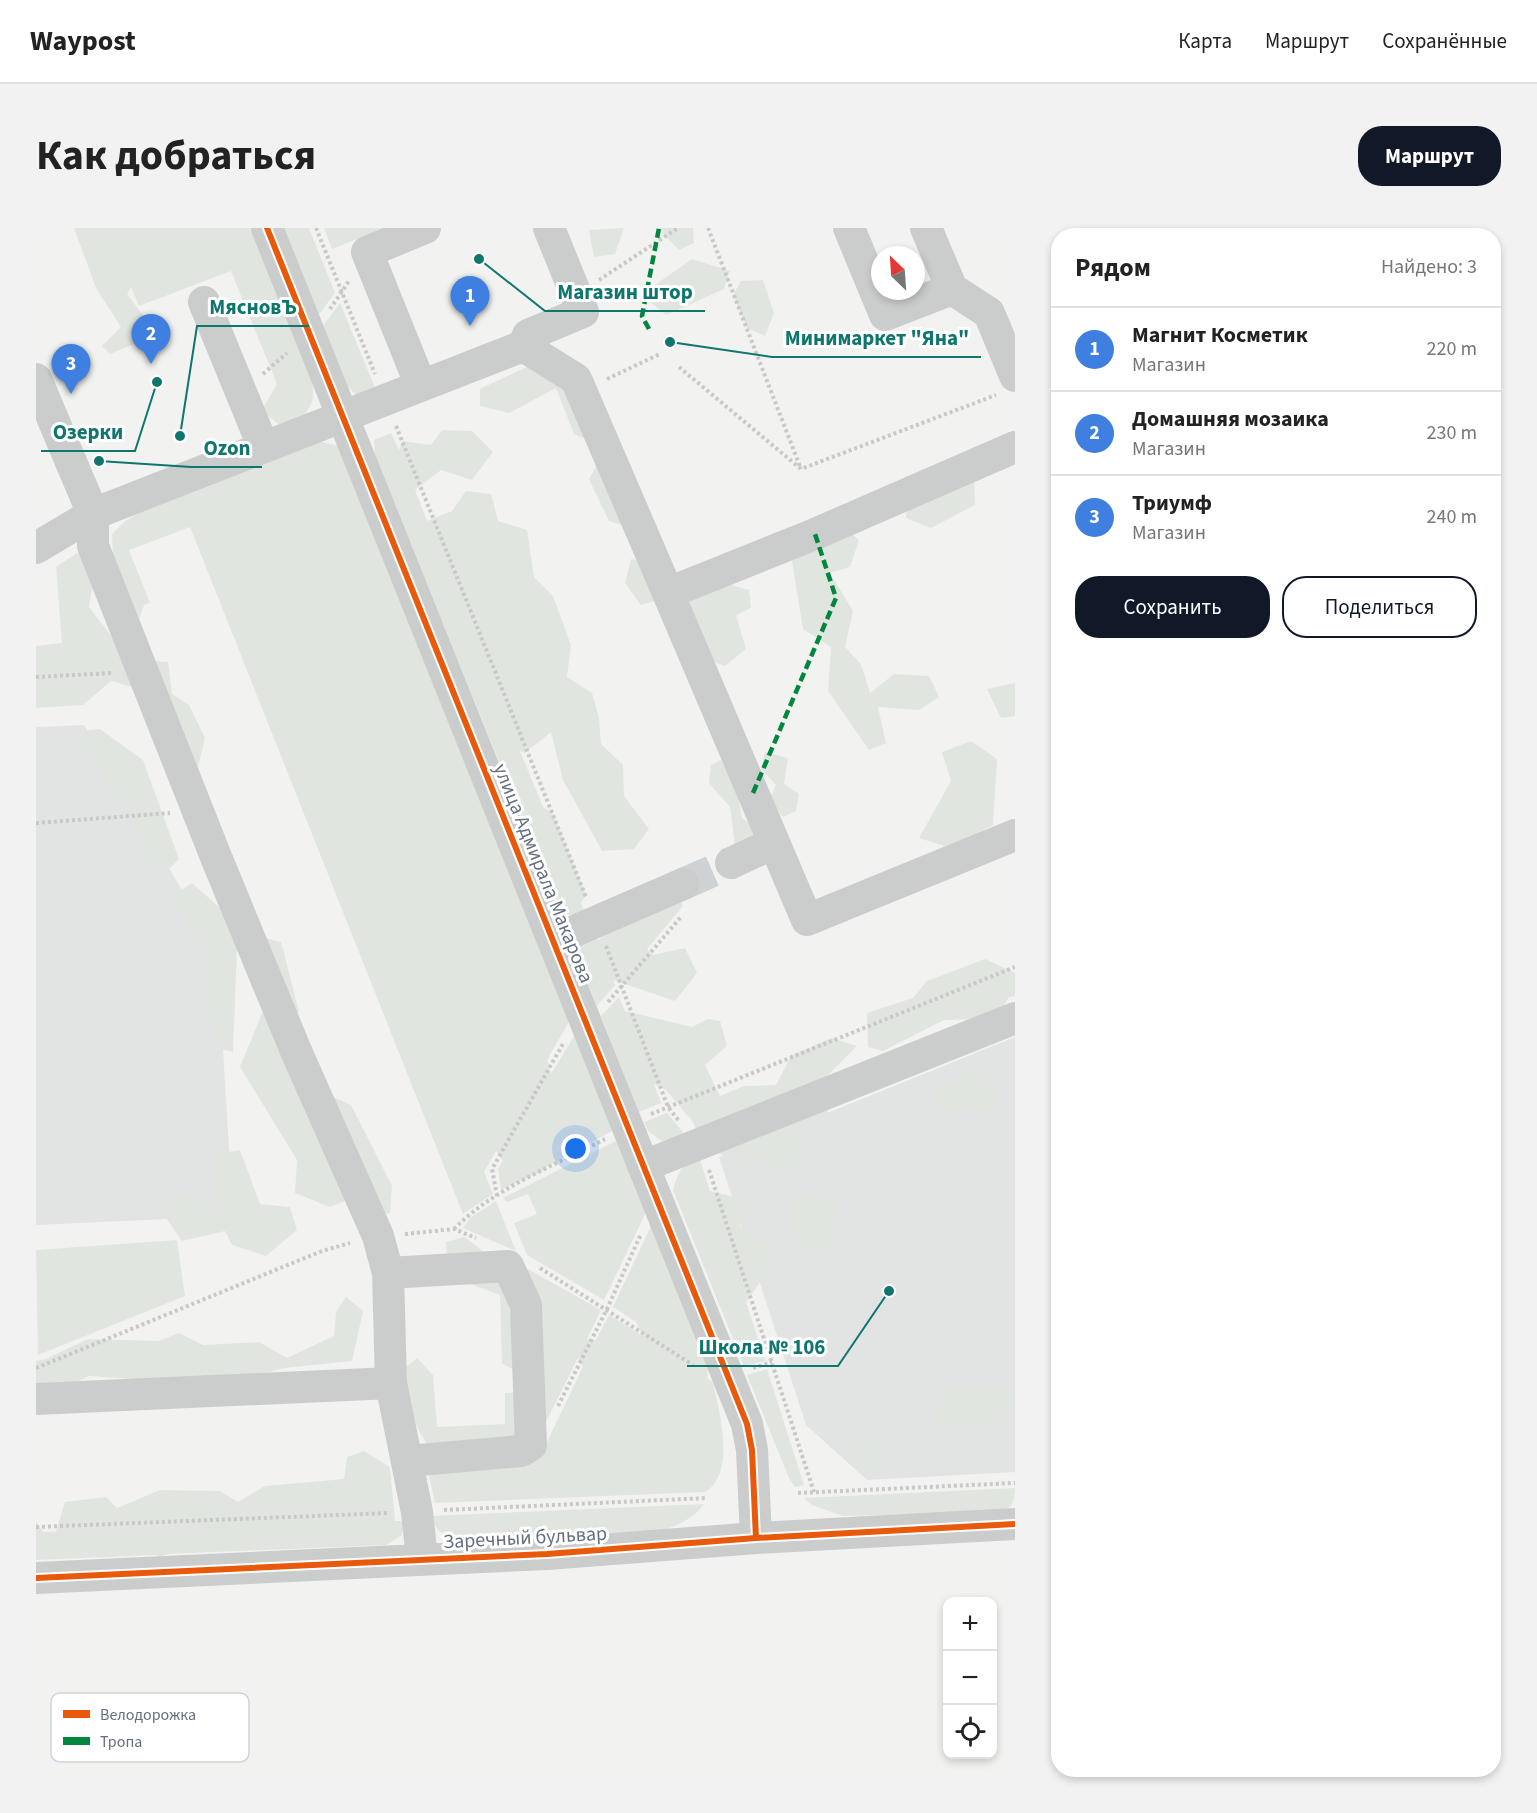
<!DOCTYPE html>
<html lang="ru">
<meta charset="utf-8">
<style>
:root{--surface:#fff;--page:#f2f2f2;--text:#222;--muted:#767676;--line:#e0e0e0;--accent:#111827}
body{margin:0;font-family:"Source Sans 3",sans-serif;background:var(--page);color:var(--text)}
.controls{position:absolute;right:18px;bottom:18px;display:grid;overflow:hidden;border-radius:12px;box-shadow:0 3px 9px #0003}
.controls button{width:54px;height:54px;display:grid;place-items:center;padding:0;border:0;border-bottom:2px solid var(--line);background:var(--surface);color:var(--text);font:30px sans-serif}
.compass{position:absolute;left:835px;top:18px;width:54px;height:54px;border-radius:50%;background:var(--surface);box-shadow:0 3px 9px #0003;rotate:335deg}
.you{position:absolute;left:540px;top:921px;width:21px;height:21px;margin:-15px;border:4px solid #fff;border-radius:50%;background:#1a73e8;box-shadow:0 0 0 9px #1a73e833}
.badge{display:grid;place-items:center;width:39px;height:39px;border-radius:50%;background:var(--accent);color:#fff;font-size:20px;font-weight:700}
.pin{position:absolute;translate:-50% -50px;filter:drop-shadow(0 2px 3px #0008)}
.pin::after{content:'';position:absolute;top:32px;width:21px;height:18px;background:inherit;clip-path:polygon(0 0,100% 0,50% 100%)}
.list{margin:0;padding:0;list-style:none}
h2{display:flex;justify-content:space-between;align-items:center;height:78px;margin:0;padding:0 24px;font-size:26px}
h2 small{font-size:20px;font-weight:400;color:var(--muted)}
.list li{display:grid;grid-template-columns:39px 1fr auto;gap:18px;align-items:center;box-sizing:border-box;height:84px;padding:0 24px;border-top:2px solid var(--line)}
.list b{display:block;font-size:22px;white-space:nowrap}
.list p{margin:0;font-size:20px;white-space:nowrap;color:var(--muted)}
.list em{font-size:20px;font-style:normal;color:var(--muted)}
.actions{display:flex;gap:12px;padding:18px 24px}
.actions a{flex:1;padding:14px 0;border:2px solid var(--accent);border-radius:24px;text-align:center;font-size:21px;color:var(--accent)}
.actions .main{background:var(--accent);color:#fff}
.icon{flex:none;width:33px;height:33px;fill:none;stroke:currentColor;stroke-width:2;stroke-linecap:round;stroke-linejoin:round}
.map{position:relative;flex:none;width:979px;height:1549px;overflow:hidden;border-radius:24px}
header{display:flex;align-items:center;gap:36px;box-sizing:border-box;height:84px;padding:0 30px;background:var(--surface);border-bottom:2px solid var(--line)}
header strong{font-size:28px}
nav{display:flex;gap:33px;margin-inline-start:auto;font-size:21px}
.intro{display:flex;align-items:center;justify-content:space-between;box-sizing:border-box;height:144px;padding:0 36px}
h1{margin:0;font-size:42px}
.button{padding:15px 27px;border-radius:24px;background:var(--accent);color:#fff;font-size:21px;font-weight:700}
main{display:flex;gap:36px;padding:0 36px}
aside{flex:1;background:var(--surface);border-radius:24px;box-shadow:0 3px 9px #0003}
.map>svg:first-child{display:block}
.built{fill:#e2e4e3}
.green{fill:#e1e5df;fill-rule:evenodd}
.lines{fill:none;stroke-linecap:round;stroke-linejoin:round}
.minor-tunnel{stroke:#ced2d4;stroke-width:32;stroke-dasharray:32 16;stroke-linecap:butt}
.path{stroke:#c8c8c9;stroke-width:4;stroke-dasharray:3 3;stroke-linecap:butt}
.minor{stroke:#cbcccc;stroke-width:32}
.quiet{stroke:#00873e;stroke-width:4.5;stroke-dasharray:9 4.5;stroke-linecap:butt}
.cycleway-casing{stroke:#fff;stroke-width:10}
.cycleway{stroke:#e8590c;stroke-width:6}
.labels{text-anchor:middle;stroke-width:6;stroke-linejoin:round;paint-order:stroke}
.street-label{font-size:20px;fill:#646f7f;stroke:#fff}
.key{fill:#fff;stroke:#d0d4d9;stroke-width:1.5}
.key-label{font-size:16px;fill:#646f7f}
.leader{fill:none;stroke:#0f766e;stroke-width:2}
.callout-dot{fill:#0f766e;stroke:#fff;stroke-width:2}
.callout-label{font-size:21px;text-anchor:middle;font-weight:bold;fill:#0f766e;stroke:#fff;stroke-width:6;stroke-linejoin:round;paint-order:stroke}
</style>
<header>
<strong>Waypost</strong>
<nav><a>Карта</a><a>Маршрут</a><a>Сохранённые</a></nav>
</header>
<div class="intro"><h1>Как добраться</h1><a class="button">Маршрут</a></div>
<main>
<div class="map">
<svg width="979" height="1549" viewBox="0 0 979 1549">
<rect width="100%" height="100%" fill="#f2f3f1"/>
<path class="built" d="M 48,497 L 181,721 L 197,988 L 0,997 L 0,499 Z
M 979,809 L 979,1244 L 831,1252 L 770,1197 L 683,929 Z"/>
<path class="green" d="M 38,0 L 215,0 L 276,154 C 282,178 267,192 246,199 L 231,187 L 227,180 L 241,156 L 195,43 L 103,78 L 95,59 L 91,66 L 112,94 L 103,114 L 74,126 L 66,118 L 85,99 L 60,60 Z
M 247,0 L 273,0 L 299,65 L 282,88 Z
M 288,0 L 349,0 L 296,21 Z
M 588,0 L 579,26 L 558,29 L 553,2 Z
M 622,0 L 657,0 L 658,15 L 643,22 Z
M 656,31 L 694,43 L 688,61 L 630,87 L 612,72 L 619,57 Z
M 727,52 L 738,85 L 729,108 L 711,100 L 697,67 L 705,53 Z
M 304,75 L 340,162 L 324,168 C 302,159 295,120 286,99 Z
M 501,134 L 539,158 L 554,213 L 538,206 L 520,160 L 473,185 L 444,178 L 444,161 Z
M 406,202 L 436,203 L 457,224 L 436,252 L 405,242 L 379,262 L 391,293 L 416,283 L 430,263 L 455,266 L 462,293 L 491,302 L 498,349 L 517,368 L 535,417 L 531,449 L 556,465 L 563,490 L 565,516 L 587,537 L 588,568 L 613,601 L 598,621 L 566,623 L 527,552 L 515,504 L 489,525 L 484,523 L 507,579 L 517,586 L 550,667 L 545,675 L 549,686 C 535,692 529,686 520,674 L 339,228 L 338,212 L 355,205 L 363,222 L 366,213 L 395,217 Z
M 282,213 L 302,218 L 534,792 L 511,832 L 515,846 L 540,805 L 578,902 L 510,939 L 507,943 L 465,962 L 462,941 L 467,933 L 460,923 L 448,944 L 457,966 L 427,986 L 154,299 L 93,322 L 114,375 L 108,377 L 104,389 L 87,388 L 74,363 L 56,360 L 53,379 L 93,431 L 132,434 L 136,466 L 153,477 L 169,510 L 162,539 L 136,543 L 118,516 L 126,487 L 111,463 L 75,453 L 47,477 L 0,480 L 0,418 L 26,415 L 20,339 L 41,325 L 77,327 L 76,306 L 88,294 L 115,277 Z
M 562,235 L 589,298 L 573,293 L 553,251 Z
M 938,249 L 939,277 L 895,300 L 870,290 L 872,264 Z
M 801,292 L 823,312 L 814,339 L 794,345 L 817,383 L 809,419 L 825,436 L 834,465 L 858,446 L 893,448 L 903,469 L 883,482 L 842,479 L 850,515 L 833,522 L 792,463 L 795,419 L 767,401 L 755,327 Z
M 595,331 L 614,335 L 623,356 L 618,373 L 605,377 L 589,355 Z
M 681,353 L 713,362 L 715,380 L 700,387 L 710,421 L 689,438 L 674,432 L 646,379 L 658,357 Z
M 979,455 L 979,488 L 965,490 L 951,461 Z
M 64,501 L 107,532 L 143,631 L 129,645 L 113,637 L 97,593 L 36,504 Z
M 935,513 L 961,531 L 957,597 L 915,620 L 883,610 L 915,553 L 906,524 Z
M 729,524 L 752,530 L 748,556 L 763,566 L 760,583 L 747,589 L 733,573 L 740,557 L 725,541 Z
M 685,532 L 699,552 L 706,590 L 724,603 L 713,621 L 699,619 L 694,579 L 673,555 L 675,537 Z
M 156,655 L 202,696 L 197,824 L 180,820 L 169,765 L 169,724 L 135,669 Z
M 644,670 L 647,678 L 611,721 L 617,727 L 649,720 L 661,745 L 639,773 L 577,752 L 579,757 L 561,778 L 540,727 L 543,718 L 560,708 L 562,712 L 570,707 L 569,704 Z
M 230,710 L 245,714 L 263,784 L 240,798 L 270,857 L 315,877 L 356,958 L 354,985 L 332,989 L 319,969 L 294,979 L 259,965 L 261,932 L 204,839 L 227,783 L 215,757 Z
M 949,731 L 979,745 L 979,768 L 973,769 L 959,791 L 908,792 L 847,823 L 832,819 L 831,785 L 877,770 L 891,753 Z
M 583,769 L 589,783 L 656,799 L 672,791 L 684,793 L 691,818 L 669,837 L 684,868 L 708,858 L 740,857 L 755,828 L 795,810 L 821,818 L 788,851 L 792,885 L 762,907 L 761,937 L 743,947 L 727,929 L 703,938 L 664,913 L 657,894 L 630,862 L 618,856 L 625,875 L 603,884 L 565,788 Z
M 939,842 L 964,869 L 949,886 L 931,879 L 904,886 L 894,871 L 903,855 L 919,856 L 924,843 Z
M 631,885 L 651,909 L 627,914 L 612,903 L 608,894 Z
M 582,912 L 611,982 L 568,1072 L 491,1027 L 478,995 L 501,986 L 492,966 L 471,974 L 467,970 Z
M 204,922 L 224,976 L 254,979 L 261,1002 L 230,1028 L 196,1017 L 189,1003 L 146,1013 L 123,980 L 148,968 L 180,979 L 179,926 Z
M 663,928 L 674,963 L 714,973 L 704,998 L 731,1016 L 736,1037 L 710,1074 L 729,1133 L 708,1138 L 637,962 C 642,945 646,935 663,928 Z
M 781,964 L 801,976 L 796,1019 L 774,1026 L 752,998 L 756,975 Z
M 460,973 L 480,1023 L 427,1000 L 434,990 Z
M 616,996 L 672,1141 L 671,1150 L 677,1154 C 683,1183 701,1245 669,1264 L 399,1275 L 391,1238 L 394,1222 L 381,1199 L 363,1145 L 381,1130 L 397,1147 L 401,1199 L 469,1196 L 469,1165 L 501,1162 L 483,1036 L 565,1082 L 551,1111 L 560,1112 L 573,1087 L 607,1108 L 600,1094 L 577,1079 ZM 542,1130 L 547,1139 L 511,1214 L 504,1217 L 485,1212 L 504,1206 Z
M 428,1009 C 450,1023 459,1037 478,1054 L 482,1143 L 466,1136 L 464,1067 L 412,1048 L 410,1014 Z
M 141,1012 L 149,1068 L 2,1127 L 0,1022 Z
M 310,1069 L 327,1083 L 316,1133 L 248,1140 L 167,1163 L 112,1152 L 53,1148 L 29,1160 L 0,1157 L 0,1133 L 10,1131 L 52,1111 L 123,1113 L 143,1105 L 167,1117 L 223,1114 L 251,1130 L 298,1108 L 300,1084 Z
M 731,1141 L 768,1257 L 759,1259 L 753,1250 L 711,1147 Z
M 968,1159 L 979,1179 L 964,1195 L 902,1196 L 895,1177 L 914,1161 Z
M 827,1207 L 850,1222 L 847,1240 L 824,1245 L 813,1225 Z
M 328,1223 L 354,1239 L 359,1293 L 370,1293 L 365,1308 L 350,1317 L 132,1326 L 124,1329 L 120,1327 L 0,1332 L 0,1293 L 7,1304 L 20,1304 L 29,1274 L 70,1269 L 81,1280 L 124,1262 L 184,1263 L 202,1274 L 229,1258 L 308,1251 L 311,1229 Z
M 979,1260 C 979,1272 977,1279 966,1284 L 807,1288 L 776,1277 L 768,1270 Z
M 668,1276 C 657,1291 643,1297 626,1302 L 424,1313 C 409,1309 400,1303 394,1288 Z"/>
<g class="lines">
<path class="minor-tunnel" d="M 647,656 L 695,635"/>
<path class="path" d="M 280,0 L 339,146
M 672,0 L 765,241
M 563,52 L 642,0
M 294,81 L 313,53
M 643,139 L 765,241 L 960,167
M 227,146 L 251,125
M 571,151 L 624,126
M 360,198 L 550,669
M 0,449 L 77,445
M 0,595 L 134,585
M 570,718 L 632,879 L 643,893
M 572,774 L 645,689
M 615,886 L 979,739
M 673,942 L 778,1264
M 461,968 L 456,941 L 528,814
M 418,1001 C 458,960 518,938 569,911
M 369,1006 L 418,1001 L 440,1010
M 504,1040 L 657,1137
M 0,1140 L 286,1023 L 314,1015
M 717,1140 L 736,1134
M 522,1178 L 571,1081 L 605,1006
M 762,1265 L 979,1255
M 408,1282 L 671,1270
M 0,1299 L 353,1285
M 0,1543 L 8,1549"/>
<path class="minor" d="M 231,0 L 711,1196 L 716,1222 L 720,1310
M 813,0 L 849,87 L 916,61
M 890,0 L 916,61 L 953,85 L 979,148
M 168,74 L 227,218
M 487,118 L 492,107 L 547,84 L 513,0
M 0,151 L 57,286 L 57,318 L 180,629 L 260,823 L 342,1008 L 352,1045 L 355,1155 L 381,1284 L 386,1331
M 385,158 L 331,24 L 389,0
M 0,320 L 57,286 L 487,118 L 540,151 L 632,365 L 779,306 L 979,219
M 632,365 L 771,692 L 979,607
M 695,635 L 738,615
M 518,712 L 647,656
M 608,938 L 979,790
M 352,1045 L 472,1038 L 490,1077 L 495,1217 L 485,1223 L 372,1233
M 0,1171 L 355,1155
M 0,1350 L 511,1326 L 720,1310 L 979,1296"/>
<path class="quiet" d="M 613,101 L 606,88 L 623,0
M 717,565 L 800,370 L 779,306"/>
<defs>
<path id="cycleway" d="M 231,0 L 711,1196 L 716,1222 L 720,1310
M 0,1350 L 511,1326 L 720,1310 L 979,1296"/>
</defs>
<use href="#cycleway" class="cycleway-casing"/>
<use href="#cycleway" class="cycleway"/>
</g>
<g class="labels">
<g class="street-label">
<text transform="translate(508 645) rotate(68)" y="7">улица Адмирала Макарова</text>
<text transform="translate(489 1309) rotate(-3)" y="7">Заречный бульвар</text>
</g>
</g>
<rect x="15" y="1465" width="198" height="69" rx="9" class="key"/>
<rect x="27" y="1482" width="27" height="8" fill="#e8590c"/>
<rect x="27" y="1509" width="27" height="8" fill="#00873e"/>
<g class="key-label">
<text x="64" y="1492">Велодорожка</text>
<text x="64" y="1519">Тропа</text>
</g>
<path class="leader" d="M443 31L509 83H669M144 208L161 98H273M634 114L736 129H945M121 154L99 223H5M63 233L155 239H226M853 1063L802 1138H651"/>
<g class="callout-dot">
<circle cx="443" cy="31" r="6"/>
<circle cx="144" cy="208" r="6"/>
<circle cx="634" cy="114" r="6"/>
<circle cx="121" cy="154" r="6"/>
<circle cx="63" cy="233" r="6"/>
<circle cx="853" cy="1063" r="6"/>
</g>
<g class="callout-label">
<text x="589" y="71">Магазин штор</text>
<text x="217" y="86">МясновЪ</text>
<text x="841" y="117">Минимаркет "Яна"</text>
<text x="52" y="211">Озерки</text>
<text x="191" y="227">Ozon</text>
<text x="726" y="1126">Школа № 106</text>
</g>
</svg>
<div class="controls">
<button>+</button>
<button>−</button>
<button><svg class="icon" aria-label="locate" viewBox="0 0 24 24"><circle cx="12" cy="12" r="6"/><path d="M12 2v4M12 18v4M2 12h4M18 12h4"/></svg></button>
</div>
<svg class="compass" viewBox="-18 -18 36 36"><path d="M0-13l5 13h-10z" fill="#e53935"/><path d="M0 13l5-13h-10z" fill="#767676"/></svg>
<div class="you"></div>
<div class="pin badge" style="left:434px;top:98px;background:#3f7fe0">1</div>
<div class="pin badge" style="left:115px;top:136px;background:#3f7fe0">2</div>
<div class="pin badge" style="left:35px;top:166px;background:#3f7fe0">3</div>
</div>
<aside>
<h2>Рядом<small>Найдено: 3</small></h2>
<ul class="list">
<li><span class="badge" style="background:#3f7fe0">1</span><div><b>Магнит Косметик</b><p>Магазин</p></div><em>220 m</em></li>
<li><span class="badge" style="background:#3f7fe0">2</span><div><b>Домашняя мозаика</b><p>Магазин</p></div><em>230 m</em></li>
<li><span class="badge" style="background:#3f7fe0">3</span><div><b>Триумф</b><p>Магазин</p></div><em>240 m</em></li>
</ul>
<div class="actions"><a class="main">Сохранить</a><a>Поделиться</a></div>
</aside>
</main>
